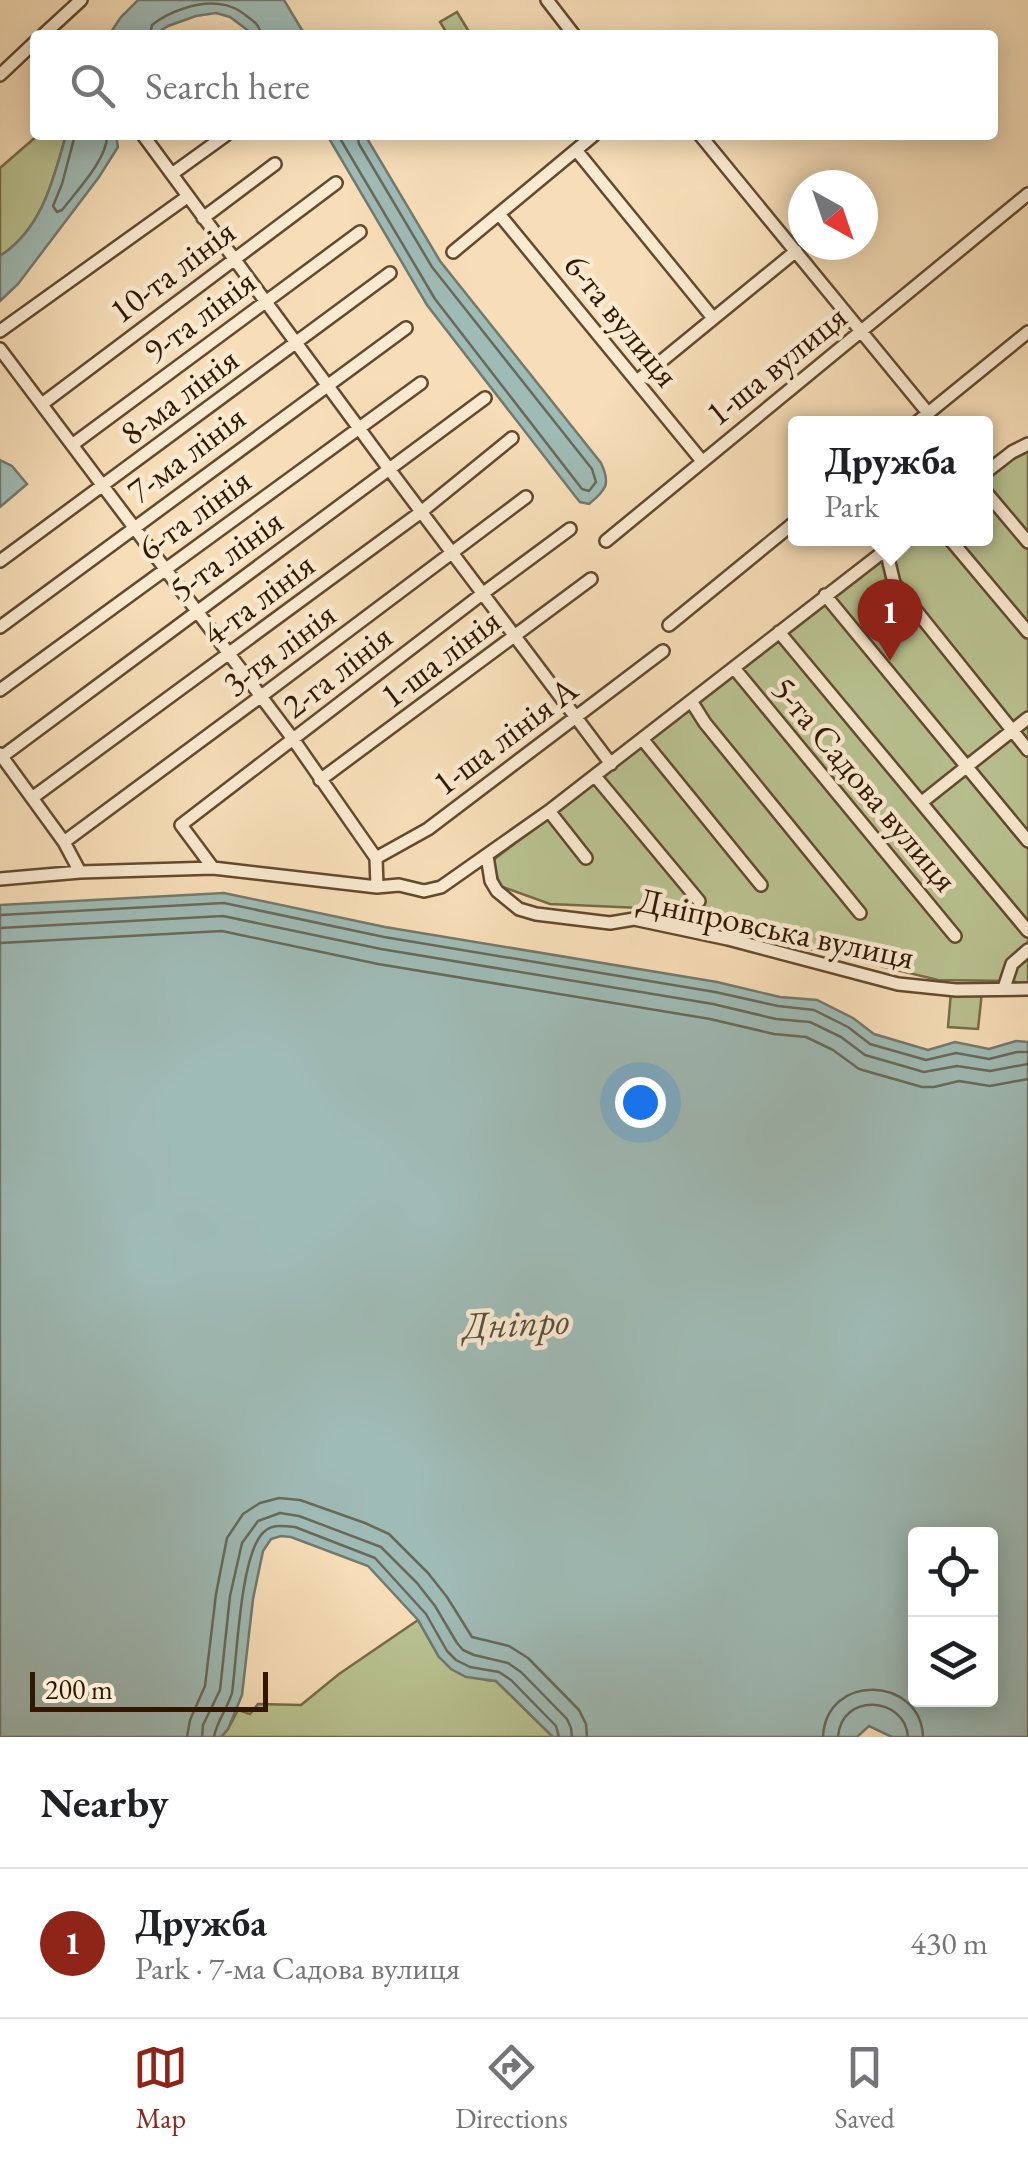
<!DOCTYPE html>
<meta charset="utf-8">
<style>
:root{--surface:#fff;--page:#f2f2f2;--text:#202124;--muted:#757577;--line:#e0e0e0;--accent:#8f2418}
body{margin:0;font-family:"EB Garamond",serif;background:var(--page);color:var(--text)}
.controls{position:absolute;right:30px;bottom:30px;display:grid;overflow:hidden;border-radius:10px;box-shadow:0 5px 25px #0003}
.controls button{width:90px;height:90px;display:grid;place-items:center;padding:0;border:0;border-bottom:2px solid var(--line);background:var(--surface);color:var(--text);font:50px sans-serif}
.compass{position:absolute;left:788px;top:170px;width:90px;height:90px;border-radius:50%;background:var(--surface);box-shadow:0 5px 25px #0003;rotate:140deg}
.scale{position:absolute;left:30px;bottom:25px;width:238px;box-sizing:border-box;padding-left:10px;border:5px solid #321700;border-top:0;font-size:28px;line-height:35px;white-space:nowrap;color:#321700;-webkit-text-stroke:8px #faead1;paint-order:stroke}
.you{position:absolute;left:640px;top:1102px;width:35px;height:35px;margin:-25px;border:8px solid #fff;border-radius:50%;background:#1a73e8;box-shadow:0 0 0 15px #1a73e833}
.badge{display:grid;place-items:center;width:65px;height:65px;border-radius:50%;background:var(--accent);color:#fff;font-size:32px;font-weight:700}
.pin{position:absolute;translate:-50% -82px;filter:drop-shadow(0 2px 5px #0008)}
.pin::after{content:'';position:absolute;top:52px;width:35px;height:30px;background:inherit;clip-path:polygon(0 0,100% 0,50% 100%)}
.popup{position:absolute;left:788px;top:416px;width:205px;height:130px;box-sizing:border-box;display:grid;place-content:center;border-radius:10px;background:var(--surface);filter:drop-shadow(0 2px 8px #0005);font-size:32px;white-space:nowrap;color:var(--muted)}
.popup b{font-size:38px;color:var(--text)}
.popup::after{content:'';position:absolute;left:50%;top:100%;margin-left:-20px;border:20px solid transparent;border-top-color:var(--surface)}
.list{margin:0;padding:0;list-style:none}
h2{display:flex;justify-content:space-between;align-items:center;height:130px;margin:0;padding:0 40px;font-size:42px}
h2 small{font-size:32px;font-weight:400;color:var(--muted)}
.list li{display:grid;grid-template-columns:65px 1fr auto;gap:30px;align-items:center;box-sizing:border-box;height:150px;padding:0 40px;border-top:2px solid var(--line)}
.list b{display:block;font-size:38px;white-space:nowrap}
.list p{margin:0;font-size:32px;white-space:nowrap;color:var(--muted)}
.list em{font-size:32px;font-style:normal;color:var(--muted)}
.icon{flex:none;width:55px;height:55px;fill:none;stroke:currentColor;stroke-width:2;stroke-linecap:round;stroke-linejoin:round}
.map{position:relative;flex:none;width:1028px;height:1737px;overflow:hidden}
.search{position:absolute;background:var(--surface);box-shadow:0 5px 25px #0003;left:30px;right:30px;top:30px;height:110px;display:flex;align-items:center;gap:25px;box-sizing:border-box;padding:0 35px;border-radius:10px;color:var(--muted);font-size:38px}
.sheet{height:280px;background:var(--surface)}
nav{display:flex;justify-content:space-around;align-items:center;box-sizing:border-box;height:140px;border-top:2px solid var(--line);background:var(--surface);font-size:28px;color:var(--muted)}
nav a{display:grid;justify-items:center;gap:5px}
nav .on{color:var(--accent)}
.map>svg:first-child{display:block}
.green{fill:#b9c291;stroke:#766c48;stroke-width:2.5}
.water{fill:#9fbbb6;stroke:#73796d;stroke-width:2.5;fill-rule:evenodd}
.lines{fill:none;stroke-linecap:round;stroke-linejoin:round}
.shore{stroke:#68695b;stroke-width:2.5}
.minor-casing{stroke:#63492e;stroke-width:16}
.minor{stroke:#faead1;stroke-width:11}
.labels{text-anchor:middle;stroke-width:9;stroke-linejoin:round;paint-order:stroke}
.street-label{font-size:35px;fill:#321700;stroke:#faead1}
.water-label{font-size:38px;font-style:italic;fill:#585040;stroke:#faead1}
</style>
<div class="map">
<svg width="1028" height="1737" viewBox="0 0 1028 1737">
<rect width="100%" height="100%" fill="#f7deb8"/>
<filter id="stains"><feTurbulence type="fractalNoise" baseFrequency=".002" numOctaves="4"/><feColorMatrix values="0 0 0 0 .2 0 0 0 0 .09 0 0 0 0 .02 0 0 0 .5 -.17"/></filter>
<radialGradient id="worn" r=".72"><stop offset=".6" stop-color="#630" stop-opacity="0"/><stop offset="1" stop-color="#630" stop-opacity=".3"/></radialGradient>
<path class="green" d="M 457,12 L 471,35 L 448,35 L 440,22 Z
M 38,135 L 66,135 C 53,180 42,229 0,256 L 0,168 Z
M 1028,452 L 1028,984 L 1010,981 L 938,980 L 641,908 L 550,904 L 500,886 L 492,861 L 910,539 L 985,538 L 985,481 L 1011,460 Z
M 951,992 L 982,992 L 978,1029 L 948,1027 Z
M 418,1620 L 439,1657 L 486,1680 L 496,1681 L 553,1737 L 221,1737 L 228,1729 L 238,1710 L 250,1714 L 258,1704 L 301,1705 L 339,1674 Z"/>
<path class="water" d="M 138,0 L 284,0 L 305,35 L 254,35 L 230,17 L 216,13 L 196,16 L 168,26 L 154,35 L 109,35 L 121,17 Z
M 66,135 L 116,135 L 118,147 L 99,177 L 18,284 L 0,301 L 0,256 C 42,229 53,181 66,135 Z
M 327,135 L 365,135 L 440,261 L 601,463 C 611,484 606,490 589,504 L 580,502 L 575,496 L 427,305 Z
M 0,460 L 12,466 L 27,484 L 0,507 Z
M 224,893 L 385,927 L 717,982 L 780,997 L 817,1000 L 853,1018 L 874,1034 L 928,1050 L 955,1042 L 989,1049 L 1016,1041 L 1028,1042 L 1028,1737 L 892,1737 L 869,1726 L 857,1737 L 553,1737 L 496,1681 L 466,1677 L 451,1669 L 439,1657 L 418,1620 L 368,1566 L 291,1537 L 281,1536 L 271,1539 L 263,1551 L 253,1599 L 242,1695 L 228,1729 L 221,1737 L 0,1737 L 0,905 ZM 990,1534 L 990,1700 L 916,1700 L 916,1534 Z"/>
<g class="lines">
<path class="shore" d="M 150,35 L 152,25 C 168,12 198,1 219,4 C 231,5 239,10 248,17 C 256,23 259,25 261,35
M 75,135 L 62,184 L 53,206 L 57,212 L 62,210 C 76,192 108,158 107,135
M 338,135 L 435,299 L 582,489 L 589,491 L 596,482 L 592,469 L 432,267 L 359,144 L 357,135
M 0,915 L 224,903 L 384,937 L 715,992 L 778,1006 L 814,1010 L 848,1027 L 870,1044 L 926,1060 L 956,1053 L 989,1059 L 1017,1052 L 1028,1052
M 0,928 L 223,916 L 381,949 L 713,1004 L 776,1019 L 810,1022 L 841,1037 L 865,1055 L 924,1072 L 957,1066 L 990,1071 L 1028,1064
M 0,943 L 222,931 L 378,964 L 710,1019 L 774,1034 L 806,1037 L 833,1050 L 859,1069 L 922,1087 L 934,1087 L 959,1081 L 990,1086 L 1028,1079
M 187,1737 L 190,1720 L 205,1686 L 216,1594 L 227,1538 L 243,1514 L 260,1503 L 279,1498 L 300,1500 L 365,1523 L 389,1534 L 428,1573 L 447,1597 L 472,1637 L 509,1646 L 528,1658 L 579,1710 L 586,1724 L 587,1737
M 202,1737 L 203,1725 L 220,1690 L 230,1596 L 242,1543 L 258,1521 L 280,1513 L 299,1516 L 381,1547 L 417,1583 L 435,1606 L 457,1643 L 463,1650 L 474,1655 L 508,1663 L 521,1672 L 567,1719 L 571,1728 L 572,1737
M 214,1737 C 216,1723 228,1707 232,1693 C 237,1660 240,1550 265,1531 C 273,1524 285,1526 295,1527 L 375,1558 L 426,1614 L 447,1651 L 456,1660 L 470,1667 L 499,1672 L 511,1680 L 556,1726 L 559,1737
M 823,1737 C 826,1672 921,1676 923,1737
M 838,1737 C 841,1692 905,1696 908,1737"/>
<defs>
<path id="minor" d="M 547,0 L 574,35
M 43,35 L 81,0
M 0,75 L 35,42
M 143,135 L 389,469 L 611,764
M 700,135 L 928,413
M 576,150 L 713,318
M 172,174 L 226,135
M 499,214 L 702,461
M 203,218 L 275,164
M 453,252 L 594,135
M 0,331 L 187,197
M 0,349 L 293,739 L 376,858 L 377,887
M 637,381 L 796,251
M 42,404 L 336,183
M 916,423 L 1028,332
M 72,445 L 360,232
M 985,473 L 1012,452 L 1028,444
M 985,491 L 1028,542
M 949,538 L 1028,632
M 606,541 L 1028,194
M 886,550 L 894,583 L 1028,750
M 0,561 L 390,273
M 825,595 L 1028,841
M 669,625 L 795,522
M 0,627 L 406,328
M 779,632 L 1028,931
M 734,668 L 955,936
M 0,690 L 421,383
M 691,701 L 705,723 L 860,913
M 643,740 L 761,885
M 0,754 L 64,842 L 80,872
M 0,758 L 485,398
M 595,776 L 699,901
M 320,780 L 591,579
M 32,798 L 421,512 L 512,438
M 922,802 L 1028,718
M 549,811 L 586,858
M 64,842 L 260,697 L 526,497
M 487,856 L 491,881 L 497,891 L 519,909 L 536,914 L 610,923 L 634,919 L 728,939 L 898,984 L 956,990 L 1028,989
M 376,858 L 428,829 L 663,651
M 213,868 L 181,825 L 482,594 L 570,529
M 0,879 L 80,872 L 213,868 L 377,887 L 399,885 L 424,891 L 441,887 L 549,811 L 901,538
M 1004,988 L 1012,964 L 1028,950"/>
</defs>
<use href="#minor" class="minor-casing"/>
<use href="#minor" class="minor"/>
</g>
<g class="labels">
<g class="street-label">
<text transform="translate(172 271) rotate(-37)" y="12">10-та лінія</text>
<text transform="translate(199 316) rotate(-37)" y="12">9-та лінія</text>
<text transform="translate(622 320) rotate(51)" y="12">6-та вулиця</text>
<text transform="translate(776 365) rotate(-39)" y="12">1-ша вулиця</text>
<text transform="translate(179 396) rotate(-37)" y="12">8-ма лінія</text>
<text transform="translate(186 454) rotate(-37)" y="12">7-ма лінія</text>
<text transform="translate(194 514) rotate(-36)" y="12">6-та лінія</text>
<text transform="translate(226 555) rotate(-36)" y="12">5-та лінія</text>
<text transform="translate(258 599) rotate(-37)" y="12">4-та лінія</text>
<text transform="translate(279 649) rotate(-37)" y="12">3-тя лінія</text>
<text transform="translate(440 658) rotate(-37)" y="12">1-ша лінія</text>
<text transform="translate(337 671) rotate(-38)" y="12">2-га лінія</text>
<text transform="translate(505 736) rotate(-37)" y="12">1-ша лінія А</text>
<text transform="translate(865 784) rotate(50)" y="12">5-та Садова вулиця</text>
<text transform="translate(776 928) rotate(12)" y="12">Дніпровська вулиця</text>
</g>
<g class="water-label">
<text transform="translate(516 1323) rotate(-3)" y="13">Дніпро</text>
</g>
</g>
<rect width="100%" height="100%" filter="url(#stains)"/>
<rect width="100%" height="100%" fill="url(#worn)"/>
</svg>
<div class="controls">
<button><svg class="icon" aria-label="locate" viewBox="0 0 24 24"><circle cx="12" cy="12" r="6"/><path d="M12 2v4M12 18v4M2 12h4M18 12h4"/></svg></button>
<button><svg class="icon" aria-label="layers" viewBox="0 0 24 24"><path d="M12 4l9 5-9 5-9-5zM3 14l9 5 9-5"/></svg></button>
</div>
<svg class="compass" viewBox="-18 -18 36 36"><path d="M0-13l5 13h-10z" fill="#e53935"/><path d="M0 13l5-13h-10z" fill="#757577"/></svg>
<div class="scale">200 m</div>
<div class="you"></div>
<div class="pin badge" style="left:890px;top:661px">1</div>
<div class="popup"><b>Дружба</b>Park</div>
<div class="search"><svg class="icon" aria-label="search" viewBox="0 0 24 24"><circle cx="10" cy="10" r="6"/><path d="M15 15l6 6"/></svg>Search here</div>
</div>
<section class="sheet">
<h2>Nearby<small></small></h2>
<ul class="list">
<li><span class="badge">1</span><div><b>Дружба</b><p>Park · 7-ма Садова вулиця</p></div><em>430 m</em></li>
</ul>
</section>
<nav>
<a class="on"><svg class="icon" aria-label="map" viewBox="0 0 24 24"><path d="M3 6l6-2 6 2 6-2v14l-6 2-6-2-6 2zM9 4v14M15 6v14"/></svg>Map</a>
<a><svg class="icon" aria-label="directions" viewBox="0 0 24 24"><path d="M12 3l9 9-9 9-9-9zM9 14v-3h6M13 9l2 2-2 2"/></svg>Directions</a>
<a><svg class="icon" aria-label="saved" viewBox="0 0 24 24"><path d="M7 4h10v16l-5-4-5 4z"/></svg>Saved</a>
</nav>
